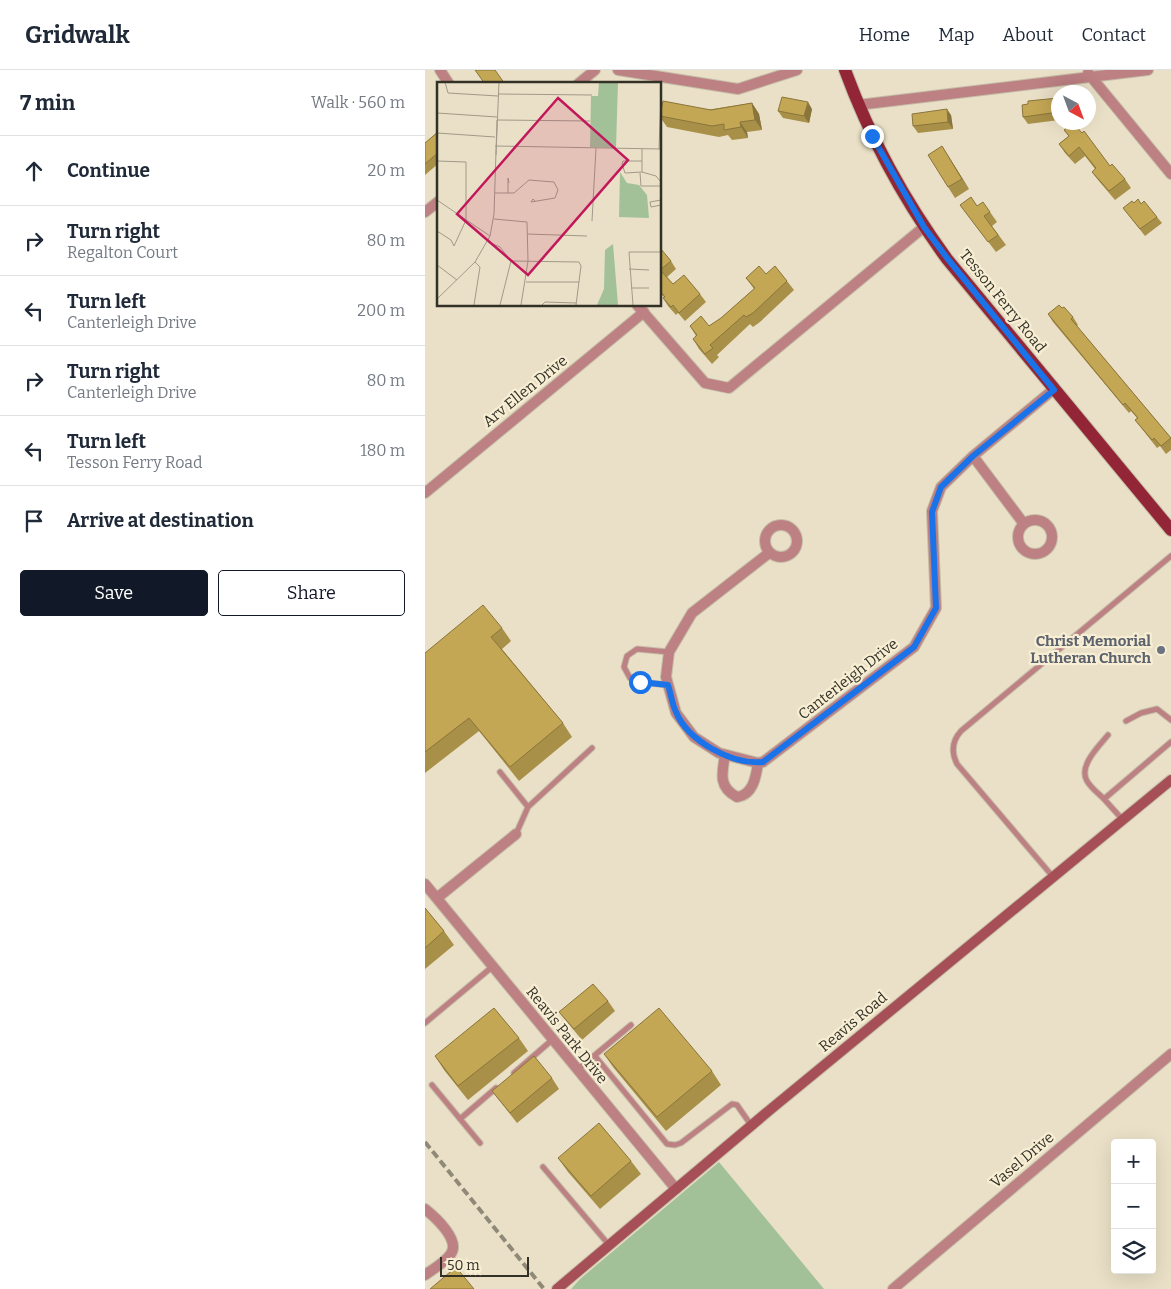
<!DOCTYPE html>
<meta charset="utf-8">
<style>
:root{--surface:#fff;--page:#f2f2f3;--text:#1f2937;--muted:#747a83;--line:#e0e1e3;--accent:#111827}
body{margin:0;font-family:Bitter,serif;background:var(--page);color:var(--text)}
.controls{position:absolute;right:15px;bottom:15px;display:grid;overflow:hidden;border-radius:5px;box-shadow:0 5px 20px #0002}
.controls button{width:45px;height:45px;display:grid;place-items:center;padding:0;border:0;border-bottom:1px solid var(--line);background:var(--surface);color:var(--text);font:25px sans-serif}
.compass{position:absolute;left:626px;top:15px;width:45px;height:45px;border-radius:50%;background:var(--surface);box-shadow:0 5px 20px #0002;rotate:139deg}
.scale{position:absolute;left:15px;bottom:12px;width:89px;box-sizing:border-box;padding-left:5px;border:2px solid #333026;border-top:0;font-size:14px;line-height:18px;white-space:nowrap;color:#333026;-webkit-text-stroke:4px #f7eed4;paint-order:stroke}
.stop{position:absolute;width:15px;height:15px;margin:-11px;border:4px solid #1a73e8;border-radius:50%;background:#fff}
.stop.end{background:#1a73e8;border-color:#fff;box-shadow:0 1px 5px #0008}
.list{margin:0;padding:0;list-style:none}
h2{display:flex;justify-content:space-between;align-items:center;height:65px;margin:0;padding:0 20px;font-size:21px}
h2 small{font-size:16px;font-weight:400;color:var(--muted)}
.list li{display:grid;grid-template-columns:32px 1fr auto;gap:15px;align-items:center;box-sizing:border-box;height:70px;padding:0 20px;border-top:1px solid var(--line)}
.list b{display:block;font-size:19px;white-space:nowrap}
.list p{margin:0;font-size:16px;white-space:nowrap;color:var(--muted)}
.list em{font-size:16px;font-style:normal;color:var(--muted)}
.actions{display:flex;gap:10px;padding:15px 20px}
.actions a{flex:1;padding:11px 0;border:1px solid var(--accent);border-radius:5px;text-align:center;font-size:18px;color:var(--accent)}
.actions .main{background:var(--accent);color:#fff}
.icon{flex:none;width:28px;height:28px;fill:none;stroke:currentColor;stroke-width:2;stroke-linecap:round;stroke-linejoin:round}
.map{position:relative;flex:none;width:746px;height:1219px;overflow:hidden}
header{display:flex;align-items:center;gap:30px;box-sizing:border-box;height:70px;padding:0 25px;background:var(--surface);border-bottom:1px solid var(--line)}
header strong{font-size:24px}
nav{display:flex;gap:28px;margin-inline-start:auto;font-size:18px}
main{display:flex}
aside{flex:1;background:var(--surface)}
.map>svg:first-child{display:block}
.green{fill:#a2c198}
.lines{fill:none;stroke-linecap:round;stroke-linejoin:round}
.lane-casing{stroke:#c5bda7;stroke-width:7}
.street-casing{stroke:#c5bda7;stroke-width:12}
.secondary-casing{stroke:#c5bda7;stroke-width:12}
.primary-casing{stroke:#c5bda7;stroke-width:14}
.lane{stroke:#bd8083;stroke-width:5}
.street{stroke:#bd8083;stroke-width:10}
.secondary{stroke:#a64f56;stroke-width:10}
.primary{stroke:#922637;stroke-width:12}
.rail{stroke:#8f8977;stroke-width:4;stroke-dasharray:8 4;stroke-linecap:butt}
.wall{fill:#a99048}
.shaded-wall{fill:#89753b}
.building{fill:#c4a754;stroke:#89753b}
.route{stroke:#1a73e8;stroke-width:6}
.worship-dot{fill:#6b7280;stroke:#f7eed4;stroke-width:2}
.labels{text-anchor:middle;stroke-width:4.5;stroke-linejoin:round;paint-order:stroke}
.street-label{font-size:15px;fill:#333026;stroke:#f7eed4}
.worship-label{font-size:15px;font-weight:bold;fill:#5b616d;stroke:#f7eed4;text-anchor:end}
.inset-road{fill:none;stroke:#a19a87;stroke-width:1}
.view{fill:#c2185b;fill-opacity:0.15;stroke:#c2185b;stroke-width:2.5}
.inset-edge{fill:none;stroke:#333026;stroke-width:2.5}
</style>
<header>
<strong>Gridwalk</strong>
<nav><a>Home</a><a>Map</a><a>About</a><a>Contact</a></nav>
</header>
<main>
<aside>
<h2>7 min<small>Walk · 560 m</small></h2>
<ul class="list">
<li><svg class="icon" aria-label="ahead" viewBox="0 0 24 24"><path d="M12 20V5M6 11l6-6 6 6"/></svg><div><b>Continue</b></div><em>20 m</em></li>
<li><svg class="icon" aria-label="right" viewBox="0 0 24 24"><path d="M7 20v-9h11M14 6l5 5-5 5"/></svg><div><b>Turn right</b><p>Regalton Court</p></div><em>80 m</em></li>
<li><svg class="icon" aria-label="left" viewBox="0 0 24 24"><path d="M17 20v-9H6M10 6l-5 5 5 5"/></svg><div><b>Turn left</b><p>Canterleigh Drive</p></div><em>200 m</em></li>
<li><svg class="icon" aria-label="right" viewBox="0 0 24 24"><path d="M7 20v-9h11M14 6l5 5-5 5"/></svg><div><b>Turn right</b><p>Canterleigh Drive</p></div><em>80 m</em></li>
<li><svg class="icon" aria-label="left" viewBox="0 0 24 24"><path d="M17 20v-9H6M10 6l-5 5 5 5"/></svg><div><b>Turn left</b><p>Tesson Ferry Road</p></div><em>180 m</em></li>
<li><svg class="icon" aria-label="arrive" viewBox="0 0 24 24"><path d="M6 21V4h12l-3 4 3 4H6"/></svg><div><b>Arrive at destination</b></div></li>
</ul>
<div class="actions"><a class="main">Save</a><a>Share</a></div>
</aside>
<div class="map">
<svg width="746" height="1219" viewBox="0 0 746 1219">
<rect width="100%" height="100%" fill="#eae0c7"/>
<path class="green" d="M 294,1092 L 399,1219 L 146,1219 L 155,1209 Z"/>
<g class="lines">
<defs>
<path id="lane" d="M 243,615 L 215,612 L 205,608 L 199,597 L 202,586 L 212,579 L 244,582
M 701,651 L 716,643 L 732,639 L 746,650
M 683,665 C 674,676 653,696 662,711 C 666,718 674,724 679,729 L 746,672
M 75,702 L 103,737
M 679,729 L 698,750
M 91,764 L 103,737 L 167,678
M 629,808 L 532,694 C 526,682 527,671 536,661 L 746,486
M 0,953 L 67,897
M 170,986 L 242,1074 L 250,1075 L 256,1073 L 307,1034 L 312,1035 L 326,1055
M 152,1000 L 206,955
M 89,1003 L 127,970
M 7,1015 L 55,1073
M 35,1049 L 71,1018
M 118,1097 L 184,1175"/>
<path id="street" d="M 15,0 L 24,14
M 193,0 L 313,19 L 372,0
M 663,3 L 746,104
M 153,14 L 170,0
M 433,35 L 723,0
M 0,142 L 14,131
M 212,235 L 280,313 L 304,318 L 499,157
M 548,386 L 599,454
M 0,423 L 219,242
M593 467a17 17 0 1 1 34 0a17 17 0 1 1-34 0Z
M340 471a16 16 0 1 1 32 0a16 16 0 1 1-32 0Z
M 344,483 L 267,543 L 244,582 L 241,607 L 251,643 L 269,667 L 294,683 L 333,693 L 338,692 L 489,577 L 511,538 L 507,441 L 516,417 L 548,386 L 629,319
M 300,685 C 297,703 293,717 312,727 C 328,725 331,707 333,693
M 0,814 L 251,1119
M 12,828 L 91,764
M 0,1139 C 10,1147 37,1171 25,1185 C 19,1193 8,1199 0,1205
M 468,1219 L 746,984"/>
<path id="secondary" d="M 132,1219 L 346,1039 L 746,710"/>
<path id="primary" d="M 420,0 C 445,68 479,130 522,189 L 746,460"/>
</defs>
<use href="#lane" class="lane-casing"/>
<use href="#street" class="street-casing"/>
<use href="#secondary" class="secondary-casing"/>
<use href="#primary" class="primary-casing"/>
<use href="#lane" class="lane"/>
<use href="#street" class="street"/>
<use href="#secondary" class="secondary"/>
<use href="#primary" class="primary"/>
<path class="rail" d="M 0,1072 L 119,1219"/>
</g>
<path class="wall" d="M 633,28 L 634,29 L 634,50 L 603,54 L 598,47 L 603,34 Z
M 327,33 L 334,44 L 337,60 L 322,62 L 323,68 L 307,70 L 303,65 L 294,67 L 242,57 L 235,47 Z
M 387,39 L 384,53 L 358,48 L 353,41 Z
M 526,45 L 528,59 L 493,63 L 488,56 Z
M 639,60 L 685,96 L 700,109 L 706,118 L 690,130 L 673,110 L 667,102 L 670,99 L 660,86 L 650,94 L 640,83 L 634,74 L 644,66 Z
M 14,61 L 14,93 L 0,105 L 0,73 Z
M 517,76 L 544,119 L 530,128 L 523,117 Z
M 709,133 L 716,134 L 732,147 L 737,153 L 720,166 L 698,138 Z
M 535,135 L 552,136 L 565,142 L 572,152 L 567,156 L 581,175 L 571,182 Z
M 235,180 L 246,191 L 251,199 L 242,207 L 248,214 L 275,224 L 281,232 L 260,251 L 253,243 L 251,245 L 243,236 L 238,228 L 239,227 L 235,223 Z
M 341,204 L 362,211 L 369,220 L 335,252 L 328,257 L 325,254 L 292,285 L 294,287 L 287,294 L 274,279 L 268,269 L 271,266 L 265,256 L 284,256 L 296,248 L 329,219 L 321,208 Z
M 637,238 L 648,247 L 653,255 L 652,256 L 746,368 L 746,380 L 741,384 L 735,376 L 732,378 L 710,350 L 712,348 L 706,341 L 704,343 L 628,252 L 623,244 Z
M 77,558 L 86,571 L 77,579 L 138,653 L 147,667 L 94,711 L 54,661 L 0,703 L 0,583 Z
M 0,838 L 19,861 L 29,875 L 0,899 Z
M 183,931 L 190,941 L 157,970 L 142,952 L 134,942 Z
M 94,968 L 103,981 L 43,1030 L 19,1000 L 10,986 Z
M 179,984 L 287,1001 L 296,1015 L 241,1061 L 188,997 Z
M 127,1008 L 134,1019 L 92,1053 L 67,1021 Z
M 133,1088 L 206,1091 L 216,1104 L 175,1139 L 143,1102 Z"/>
<path class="shaded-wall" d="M 383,32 L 387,39 L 384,53 L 379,46 Z
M 327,33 L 334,44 L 337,60 L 330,50 Z
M 522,39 L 526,45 L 528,59 L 523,52 Z
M 315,52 L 322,62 L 323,68 L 316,57 Z
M 517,76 L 524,87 L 544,119 L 537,109 Z"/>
<path class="building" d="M 50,0 L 70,0 L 80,14 L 60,14 Z
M 357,27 L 383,32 L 379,46 L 353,41 Z
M 633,28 L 634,42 L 598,47 L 597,35 L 603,34 L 603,31 Z
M 238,31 L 286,40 L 327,33 L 330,50 L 315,52 L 316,57 L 299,60 L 299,54 L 287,56 L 235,46 Z
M 522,39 L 523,52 L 488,56 L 487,44 Z
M 648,53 L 657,63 L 659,61 L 685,96 L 687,94 L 700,109 L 684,121 L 667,102 L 671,98 L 654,77 L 644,86 L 634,74 L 644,66 L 639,60 Z
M 14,61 L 14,82 L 0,94 L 0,73 Z
M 517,76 L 537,109 L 523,117 L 503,85 Z
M 546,127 L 552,136 L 558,132 L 565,142 L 559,146 L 573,165 L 563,172 L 535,135 Z
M 713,129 L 716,134 L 719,131 L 732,147 L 715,159 L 698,138 L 707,131 L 709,133 Z
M 236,179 L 246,191 L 235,200 L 248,214 L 259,205 L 275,224 L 254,243 L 248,235 L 246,237 L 238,228 L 240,227 L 235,221 L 235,180 Z
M 334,196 L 341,204 L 350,196 L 362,211 L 328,243 L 321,247 L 319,245 L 285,275 L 288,278 L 280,284 L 268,269 L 272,265 L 265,256 L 276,246 L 284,256 L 296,248 L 330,218 L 321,208 Z
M 634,235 L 637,238 L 639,237 L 648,247 L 646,249 L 746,368 L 736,376 L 729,368 L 727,370 L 710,350 L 713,348 L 700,333 L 698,335 L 623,244 Z
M 58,535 L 77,558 L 66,567 L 138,653 L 85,697 L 44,648 L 0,682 L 0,583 Z
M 0,838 L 19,861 L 0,878 Z
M 168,914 L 183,931 L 149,959 L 134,942 Z
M 69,938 L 94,968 L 33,1016 L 10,986 Z
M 234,938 L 287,1001 L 232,1047 L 179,984 Z
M 109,986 L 127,1008 L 85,1043 L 67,1021 Z
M 174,1053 L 206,1091 L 166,1126 L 133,1088 Z
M 31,1197 L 49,1219 L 5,1219 Z"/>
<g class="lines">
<path class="route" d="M 215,612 L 243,615 C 246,624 247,634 251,642 C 263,671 307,695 338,692 L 489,577 L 511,538 L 507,442 L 516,417 L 548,386 L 629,320 L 522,188 L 499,157 L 447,66"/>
</g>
<circle class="worship-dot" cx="736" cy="580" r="5"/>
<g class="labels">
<g class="street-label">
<text transform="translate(578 231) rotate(51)" y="5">Tesson Ferry Road</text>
<text transform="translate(100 321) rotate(-39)" y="5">Arv Ellen Drive</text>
<text transform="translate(423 609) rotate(-38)" y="5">Canterleigh Drive</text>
<text transform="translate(428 952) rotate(-40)" y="5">Reavis Road</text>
<text transform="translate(142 965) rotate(51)" y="5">Reavis Park Drive</text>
<text transform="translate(597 1090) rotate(-40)" y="5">Vasel Drive</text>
</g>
<g class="worship-label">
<text x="726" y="576">Christ Memorial<tspan x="726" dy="17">Lutheran Church</tspan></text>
</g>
</g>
<g transform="translate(12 12)">
<rect width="224" height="224" fill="#eae0c7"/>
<path d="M 162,0 L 181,0 L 179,66 L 153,65 L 154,14 L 161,14 ZM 183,90 L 190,101 L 202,103 L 210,113 L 212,136 L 182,135 ZM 176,162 L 181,223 L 160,223 L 167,207 L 168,168 Z" fill="#a2c198"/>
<path class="inset-road" d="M 8,0 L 11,11 L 61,14M 61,12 L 155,13M 0,31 L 60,35M 60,38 L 153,39M 0,51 L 58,55M 58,64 L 224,67M 205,67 L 205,90 L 219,94 L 224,100M 222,67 L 224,14M 59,73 L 62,0M 0,79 L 29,80 L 29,138 L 17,164 L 14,158M 205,79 L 186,79 L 185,82 L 188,91 L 205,90M 203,91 L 204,104 L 224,104M 58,111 L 77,111 L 92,98 L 117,100 L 121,108 L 118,116 L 94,120 L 96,117 L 98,119M 71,111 L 71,96 L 72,101M 0,118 L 53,154M 224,118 L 213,120 L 214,125 L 224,123M 57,137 L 90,140 L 91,179 L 84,223M 155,139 L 159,66M 0,149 L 14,158M 90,152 L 150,154M 51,160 L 63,165 L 74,179 L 142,180 L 144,184 L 139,223M 0,183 L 20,198M 192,187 L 212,188M 89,200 L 142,200M 194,206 L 212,206M 0,217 L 38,180 L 53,154 L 57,132 L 60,38M 37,223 L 43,185 L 38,180M 63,223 L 74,179M 105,223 L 108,220 L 139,221M 196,223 L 192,170 L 224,170"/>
<path class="view" d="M 121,16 L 191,78 L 91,193 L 20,132 Z"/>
<rect width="224" height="224" class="inset-edge"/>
</g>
</svg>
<div class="controls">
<button>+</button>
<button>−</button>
<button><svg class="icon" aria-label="layers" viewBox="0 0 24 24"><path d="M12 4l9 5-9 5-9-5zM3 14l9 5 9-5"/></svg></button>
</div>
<svg class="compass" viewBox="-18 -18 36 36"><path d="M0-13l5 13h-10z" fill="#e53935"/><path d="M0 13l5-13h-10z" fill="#747a83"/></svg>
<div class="scale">50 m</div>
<div class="stop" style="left:215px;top:612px"></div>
<div class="stop end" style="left:447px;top:66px"></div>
</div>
</main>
